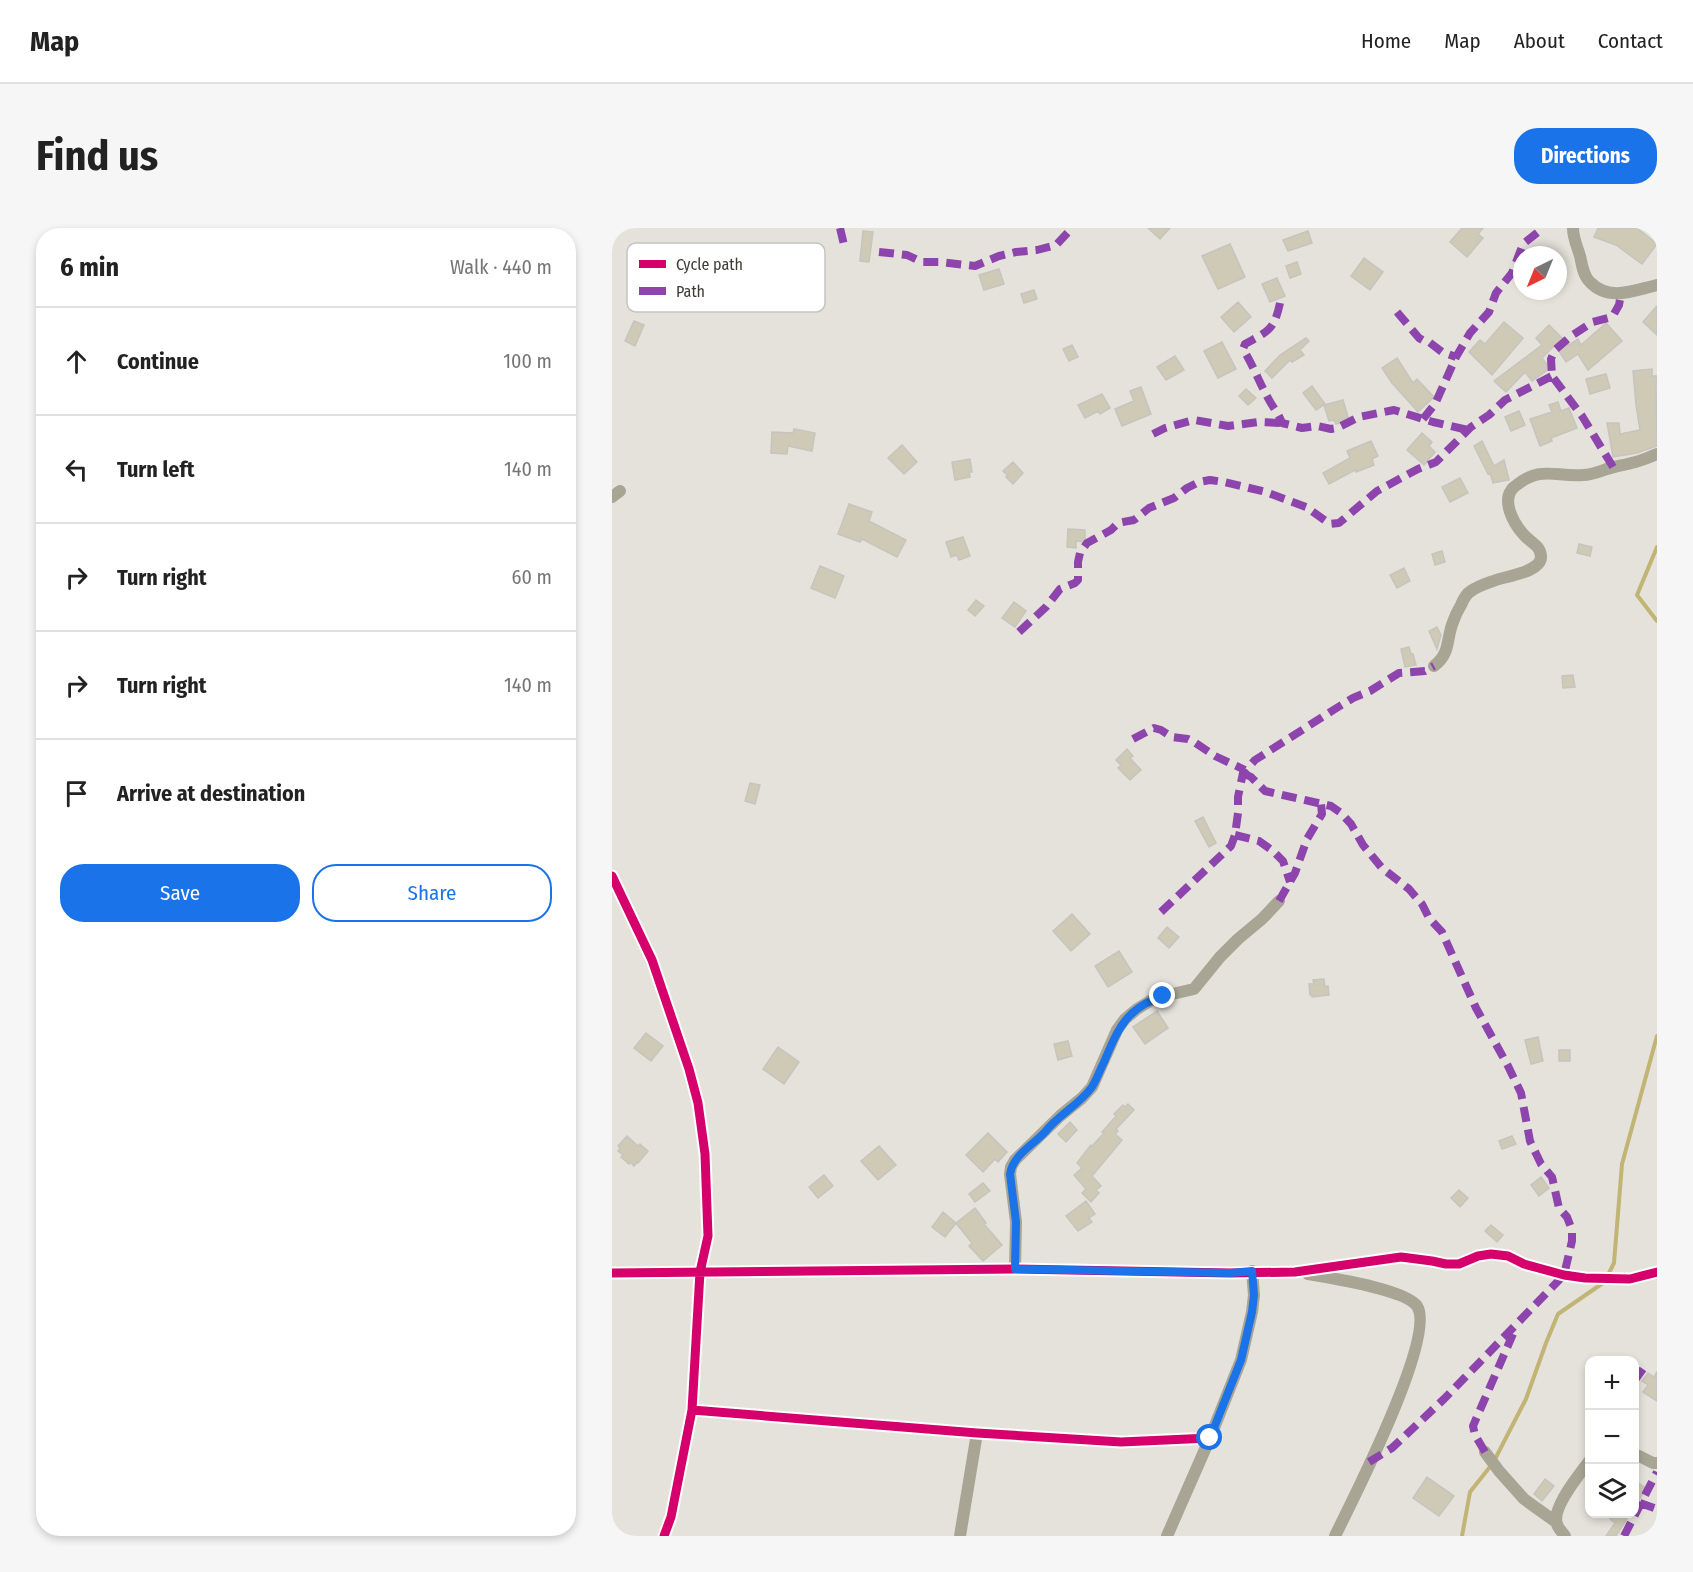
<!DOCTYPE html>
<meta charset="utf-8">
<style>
:root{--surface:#fff;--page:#f6f6f6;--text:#222;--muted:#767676;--line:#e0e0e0;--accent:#1a73e8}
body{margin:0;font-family:"Fira Sans Condensed",sans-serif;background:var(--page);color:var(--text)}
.controls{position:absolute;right:18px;bottom:18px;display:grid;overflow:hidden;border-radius:12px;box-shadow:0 3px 9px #0003}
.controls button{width:54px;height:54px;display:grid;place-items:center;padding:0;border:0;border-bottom:2px solid var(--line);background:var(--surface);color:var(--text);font:30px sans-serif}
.compass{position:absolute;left:901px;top:18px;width:54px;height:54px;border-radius:50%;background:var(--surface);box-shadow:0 3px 9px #0003;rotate:223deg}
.stop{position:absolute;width:18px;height:18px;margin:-14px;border:4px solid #1a73e8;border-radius:50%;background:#fff}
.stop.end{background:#1a73e8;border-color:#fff;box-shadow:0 2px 6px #0008}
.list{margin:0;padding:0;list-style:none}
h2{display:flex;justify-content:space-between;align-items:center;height:78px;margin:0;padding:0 24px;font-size:26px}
h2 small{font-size:20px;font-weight:400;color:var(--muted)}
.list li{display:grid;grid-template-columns:39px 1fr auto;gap:18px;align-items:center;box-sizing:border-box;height:108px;padding:0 24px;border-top:2px solid var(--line)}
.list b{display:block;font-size:22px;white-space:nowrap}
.list em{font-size:20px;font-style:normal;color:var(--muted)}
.actions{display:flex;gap:12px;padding:18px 24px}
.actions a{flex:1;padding:14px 0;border:2px solid var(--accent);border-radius:24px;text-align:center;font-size:21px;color:var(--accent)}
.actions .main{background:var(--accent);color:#fff}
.icon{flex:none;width:33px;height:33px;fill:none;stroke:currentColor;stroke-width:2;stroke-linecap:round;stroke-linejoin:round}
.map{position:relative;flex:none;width:1045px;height:1308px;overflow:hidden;border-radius:24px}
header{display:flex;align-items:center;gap:36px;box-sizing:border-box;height:84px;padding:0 30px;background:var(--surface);border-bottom:2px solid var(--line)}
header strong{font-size:28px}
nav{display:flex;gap:33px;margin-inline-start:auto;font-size:21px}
.intro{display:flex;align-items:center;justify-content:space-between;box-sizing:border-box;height:144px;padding:0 36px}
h1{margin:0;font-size:42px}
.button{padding:15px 27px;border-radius:24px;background:var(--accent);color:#fff;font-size:21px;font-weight:700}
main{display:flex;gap:36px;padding:0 36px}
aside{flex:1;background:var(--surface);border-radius:24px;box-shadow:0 3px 9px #0003}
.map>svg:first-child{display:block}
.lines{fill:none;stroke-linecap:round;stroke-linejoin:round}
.stream{stroke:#c2b474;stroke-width:4}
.building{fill:#cfcab5;stroke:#c6c4be;stroke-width:1.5}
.minor{stroke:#a8a594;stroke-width:12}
.quiet{stroke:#8e44ad;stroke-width:8;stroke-dasharray:15 8;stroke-linecap:butt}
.cycleway-casing{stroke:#fff;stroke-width:13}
.cycleway{stroke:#d6006c;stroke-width:9}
.route{stroke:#1a73e8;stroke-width:8}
.key{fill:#fff;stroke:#c5c4c3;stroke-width:1.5}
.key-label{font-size:16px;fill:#3d3c37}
</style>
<header>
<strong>Map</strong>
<nav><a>Home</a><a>Map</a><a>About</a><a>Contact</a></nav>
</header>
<div class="intro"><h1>Find us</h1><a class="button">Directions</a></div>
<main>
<aside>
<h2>6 min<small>Walk · 440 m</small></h2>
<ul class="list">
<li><svg class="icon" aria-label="ahead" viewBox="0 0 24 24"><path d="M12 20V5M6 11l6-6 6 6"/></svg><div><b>Continue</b></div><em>100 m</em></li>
<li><svg class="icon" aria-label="left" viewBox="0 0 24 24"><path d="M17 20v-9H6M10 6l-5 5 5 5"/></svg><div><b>Turn left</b></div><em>140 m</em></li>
<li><svg class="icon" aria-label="right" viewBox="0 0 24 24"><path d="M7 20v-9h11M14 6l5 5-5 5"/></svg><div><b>Turn right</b></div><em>60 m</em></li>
<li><svg class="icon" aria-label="right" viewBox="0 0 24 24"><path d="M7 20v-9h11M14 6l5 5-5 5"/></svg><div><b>Turn right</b></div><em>140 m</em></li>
<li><svg class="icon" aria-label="arrive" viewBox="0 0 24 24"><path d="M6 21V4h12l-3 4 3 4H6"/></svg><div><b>Arrive at destination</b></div></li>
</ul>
<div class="actions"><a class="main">Save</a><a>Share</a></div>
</aside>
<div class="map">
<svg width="1045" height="1308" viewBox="0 0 1045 1308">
<rect width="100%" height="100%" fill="#e4e2da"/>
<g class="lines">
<path class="stream" d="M 1045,319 L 1025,367 L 1045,393
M 995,1049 L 1002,1035 L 1010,936 L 1045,808
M 850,1308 L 858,1264 L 881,1235 L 914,1171 L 934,1115 L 946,1086 L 991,1055"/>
</g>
<path class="building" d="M 536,0 L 558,0 L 548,11 Z
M 850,0 L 871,0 L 866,6 L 871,10 L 855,29 L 838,14 Z
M 986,0 L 1025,0 L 1045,16 L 1030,36 L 1004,17 L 982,9 Z
M 251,3 L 261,4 L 257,34 L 248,33 Z
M 696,3 L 700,15 L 676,23 L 671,12 Z
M 618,16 L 633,49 L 606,61 L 590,28 Z
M 752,30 L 771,44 L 758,62 L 739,48 Z
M 685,34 L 689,46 L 678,50 L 674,38 Z
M 387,41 L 392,56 L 372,62 L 367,47 Z
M 665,50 L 673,68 L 658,74 L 650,56 Z
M 422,62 L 425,71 L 412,75 L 409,66 Z
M 626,74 L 639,89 L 622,104 L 609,89 Z
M 1045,78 L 1045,107 L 1031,94 Z
M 22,93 L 32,97 L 23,118 L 13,113 Z
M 892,94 L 911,110 L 880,147 L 857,124 L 868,112 L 873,116 Z
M 994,95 L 1010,113 L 976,142 L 966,126 L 954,134 L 943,117 L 930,130 L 938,140 L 920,153 L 913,144 L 894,164 L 882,153 L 930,117 L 924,110 L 937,97 L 957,117 L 966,111 L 969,117 Z
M 694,110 L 697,113 L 688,122 L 692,127 L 680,134 L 678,132 L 660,150 L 653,143 L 668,127 Z
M 610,114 L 624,141 L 606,150 L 592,123 Z
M 460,117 L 466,129 L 457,133 L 451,121 Z
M 563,128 L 572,142 L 554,152 L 545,139 Z
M 785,130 L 801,155 L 805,151 L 822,169 L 806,184 L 780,155 L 770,140 Z
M 1040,141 L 1040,148 L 1045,148 L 1045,158 L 1044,158 L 1045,218 L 1025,225 L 1001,229 L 995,195 L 1007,195 L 1008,206 L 1028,202 L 1024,177 L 1021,143 Z
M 994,146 L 998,160 L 978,166 L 974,151 Z
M 700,158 L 713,176 L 704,182 L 691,165 Z
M 529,159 L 539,186 L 510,198 L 503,181 L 522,173 L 518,163 Z
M 634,161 L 644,170 L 636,177 L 627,168 Z
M 490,166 L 498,180 L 488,186 L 486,183 L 473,190 L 466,177 Z
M 731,172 L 737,192 L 724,196 L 722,192 L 717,193 L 712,177 Z
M 946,174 L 949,183 L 957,180 L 965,200 L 939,210 L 940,213 L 928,218 L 918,191 L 940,184 L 937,177 Z
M 907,183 L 913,197 L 899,203 L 893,189 Z
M 182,201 L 203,205 L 200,223 L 176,218 L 175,226 L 159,225 L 160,204 L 181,205 Z
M 810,205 L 820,214 L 817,218 L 823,224 L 812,237 L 795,222 Z
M 759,213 L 766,228 L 760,231 L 762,237 L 744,244 L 743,242 L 717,256 L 711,245 L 738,230 L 735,223 Z
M 870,213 L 882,238 L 892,232 L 897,252 L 881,255 L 878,245 L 876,246 L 862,218 Z
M 290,217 L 305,234 L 292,246 L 276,230 Z
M 358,231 L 360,244 L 357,244 L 358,249 L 343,252 L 340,234 Z
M 401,234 L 411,245 L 401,256 L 394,249 L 396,248 L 391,243 Z
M 848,250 L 856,265 L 838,274 L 830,259 Z
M 237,276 L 260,284 L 257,293 L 294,312 L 285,329 L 250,311 L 248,314 L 226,306 Z
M 456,301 L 473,302 L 473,314 L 464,313 L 464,320 L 455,319 Z
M 351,309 L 358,328 L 347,332 L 345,327 L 339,329 L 334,314 Z
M 967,316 L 980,319 L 978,328 L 965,325 Z
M 830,323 L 833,334 L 823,337 L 820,326 Z
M 208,338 L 232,348 L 223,370 L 199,360 Z
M 792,340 L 798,353 L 785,360 L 778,347 Z
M 364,372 L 372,378 L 363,388 L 356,382 Z
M 402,374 L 414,383 L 403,399 L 390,390 Z
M 825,399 L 829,407 L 825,421 L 817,403 Z
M 797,419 L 799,426 L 801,426 L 804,437 L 793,439 L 789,421 Z
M 961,447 L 963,459 L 951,460 L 950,448 Z
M 515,521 L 521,528 L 518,530 L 529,542 L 518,552 L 506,540 L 509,537 L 504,532 Z
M 138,555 L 148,557 L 143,576 L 133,573 Z
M 591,589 L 604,615 L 597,619 L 583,593 Z
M 460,686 L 478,706 L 459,723 L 441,703 Z
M 555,699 L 567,709 L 557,720 L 546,710 Z
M 507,723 L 520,744 L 496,759 L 483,738 Z
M 712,751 L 713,759 L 716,758 L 717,767 L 700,769 L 700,767 L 698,767 L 697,756 L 702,756 L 701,752 Z
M 545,783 L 556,800 L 533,816 L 521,799 Z
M 34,805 L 51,818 L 39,833 L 22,820 Z
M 926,809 L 931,833 L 919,836 L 913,812 Z
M 456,813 L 460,828 L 446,832 L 442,816 Z
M 166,819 L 187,834 L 172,856 L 151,841 Z
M 947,822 L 958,822 L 958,833 L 947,833 Z
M 516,876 L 522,882 L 504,901 L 506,903 L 503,906 L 510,912 L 480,948 L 489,958 L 484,962 L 487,965 L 479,974 L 470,965 L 474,961 L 462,947 L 470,940 L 465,935 L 479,917 L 480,918 L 492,905 L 490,904 L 504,888 L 502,886 L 511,877 L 513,879 Z
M 458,894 L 465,902 L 454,914 L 446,906 Z
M 376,905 L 395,924 L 386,934 L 383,931 L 371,944 L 354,927 Z
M 15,908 L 26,918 L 28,916 L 36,923 L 26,935 L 25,934 L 22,938 L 18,934 L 17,936 L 9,929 L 11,927 L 6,923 L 8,920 L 6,918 Z
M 900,908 L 904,916 L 890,921 L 887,913 Z
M 267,918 L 284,937 L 266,952 L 249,933 Z
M 212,947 L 221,958 L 206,970 L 197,959 Z
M 929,949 L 937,960 L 927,968 L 919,957 Z
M 371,955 L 378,963 L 363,974 L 357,966 Z
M 847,962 L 856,970 L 848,979 L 839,970 Z
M 474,973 L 483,986 L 477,990 L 480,994 L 466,1003 L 454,988 Z
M 363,980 L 374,995 L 372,996 L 390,1017 L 371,1033 L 357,1018 L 360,1015 L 344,995 Z
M 331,984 L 344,995 L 333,1009 L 320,999 Z
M 879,997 L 891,1007 L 885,1014 L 873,1003 Z
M 1045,1144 L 1045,1173 L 1031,1164 L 1036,1157 L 1030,1153 L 1036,1145 L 1042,1149 Z
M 815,1249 L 842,1268 L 827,1288 L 801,1270 Z
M 933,1251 L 942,1258 L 930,1273 L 922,1266 Z
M 1023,1253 L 1034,1260 L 1023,1279 Z
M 1002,1286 L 1008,1286 L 1015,1291 L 1004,1308 L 994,1308 L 1003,1295 L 998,1291 Z"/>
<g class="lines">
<path class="minor" d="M 961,0 C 961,10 965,18 968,28 C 970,36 971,48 978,54 C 997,74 1023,62 1045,57
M 0,269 L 8,263
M 822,438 C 839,425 834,411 841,394 C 843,388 846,382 849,377 C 851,372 854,366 859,363 C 866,358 876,355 884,352 C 895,348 930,344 929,328 C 928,317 918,314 912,307 C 902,296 888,272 902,259 C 928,237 942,249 971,247 C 982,247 992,241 1002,239 C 1020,235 1027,234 1045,226
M 0,648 L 40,732 L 77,841 L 86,875 L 93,926 L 96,1008 L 88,1044 L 80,1182 L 59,1289 L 52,1308
M 403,1041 L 404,994 L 398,946 L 399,939 L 403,932 L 448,888 L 470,870 L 480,859 L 505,802 L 513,791 L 525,781 L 543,770 L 582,761 L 608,729 L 626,711 L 650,691 L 667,673
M 0,1045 L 403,1041 L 618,1045 L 683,1044 L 789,1029 L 820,1033 L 834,1036 L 847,1036 L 866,1028 L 879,1026 L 896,1028 L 912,1036 L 952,1047 L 973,1050 L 1018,1051 L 1045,1044
M 696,1046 C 718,1050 793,1061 805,1078 C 825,1108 740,1273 723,1308
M 80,1182 L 365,1205 L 509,1214 L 598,1210
M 873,1224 L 887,1243 L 912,1271 L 944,1294
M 1023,1226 L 1041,1235 L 1045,1235
M 348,1308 L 365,1205
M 555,1308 L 598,1210 L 629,1132 L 640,1084 L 642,1067 L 640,1043
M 953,1308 C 950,1304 946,1300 945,1296 C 939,1280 968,1246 978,1232"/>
<path class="quiet" d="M 228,0 L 233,21
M 267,24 L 295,27 L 310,34 L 328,34 L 363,38 L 387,28 L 404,24 L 425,22 L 444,17 L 460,0
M 668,75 C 662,103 656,103 633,116 L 631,121 C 641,137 647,154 656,170 C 661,180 666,184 670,195 L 690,200 L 705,198 L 719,201 L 725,200 L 747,189 L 782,182 L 821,194 L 856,202
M 785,84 L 807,110 L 812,113 L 817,114 L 830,124 L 844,129
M 811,191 L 823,176 L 844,129 L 858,105 L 877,84 L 884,65 L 900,45 L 911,16 L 931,0
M 541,206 L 553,200 L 582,192 L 616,198 L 647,194 L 670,195
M 1001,239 L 970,188 L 940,148 L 939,131 L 943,122 L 959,108 L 981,94 L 996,90 L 1002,86 L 1007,77 L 1009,66
M 407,404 L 434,379 L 448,361 L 463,355 L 466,352 L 466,334 L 468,325 L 475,315 L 499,302 L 506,295 L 522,292 L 537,280 L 562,270 L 575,260 L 587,254 L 598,252 L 612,254 L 654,264 L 694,279 L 718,296 L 727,295 L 765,263 L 806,241 L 824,234 L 859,199 L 877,187 L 893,172 L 940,148
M 521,511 L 542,500 L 549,502 L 560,509 L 576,511 L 582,514 L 603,528 L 633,542
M 631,545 L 639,549 L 653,563 L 719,578 L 729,585 L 739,596 L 751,617 L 770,640 L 797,661 L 810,676 L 817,690 L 830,704 L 864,780 L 896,838 L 909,865 L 918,913 L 929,936 L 940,949 L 947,980 L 955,989 L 960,1002 L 960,1013 L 952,1047 L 832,1171 L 780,1220 L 757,1234
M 623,607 L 647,613 L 661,623 L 671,633 L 678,654
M 667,673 L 683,645 L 695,611 L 710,586 L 709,576
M 549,684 L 619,618 L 623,607 L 626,585 L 626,569 L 631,545 L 643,532 L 723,481 L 741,470 L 758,463 L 787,445 L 813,443 L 822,438
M 1023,1152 L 1031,1141
M 873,1224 L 863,1207 L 861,1198 L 901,1106
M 1028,1275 L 1045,1281
M 1012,1308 L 1045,1244"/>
<defs>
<path id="cycleway" d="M 0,648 L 40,732 L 77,841 L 86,875 L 93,926 L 96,1008 L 88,1044 L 80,1182 L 59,1289 L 52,1308
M 0,1045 L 403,1041 L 618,1045 L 683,1044 L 789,1029 L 820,1033 L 834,1036 L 847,1036 L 866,1028 L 879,1026 L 896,1028 L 912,1036 L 952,1047 L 973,1050 L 1018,1051 L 1045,1044
M 80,1182 L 365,1205 L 509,1214 L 598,1210"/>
</defs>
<use href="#cycleway" class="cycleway-casing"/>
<use href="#cycleway" class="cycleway"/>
</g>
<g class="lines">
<path class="route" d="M 551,768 C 514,780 506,801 492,834 C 488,842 485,851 480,859 C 467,877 446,887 433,904 C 421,917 401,927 398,946 L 404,994 L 403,1041 L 618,1045 L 640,1043 L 642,1067 L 640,1084 L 629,1132 L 598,1210"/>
</g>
<rect x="15" y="15" width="198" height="69" rx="9" class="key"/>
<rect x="27" y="32" width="27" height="8" fill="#d6006c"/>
<rect x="27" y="59" width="27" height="8" fill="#8e44ad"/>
<g class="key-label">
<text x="64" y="42">Cycle path</text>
<text x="64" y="69">Path</text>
</g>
</svg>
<div class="controls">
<button>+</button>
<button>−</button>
<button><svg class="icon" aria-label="layers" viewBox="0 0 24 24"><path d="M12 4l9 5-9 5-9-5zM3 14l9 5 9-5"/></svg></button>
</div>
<svg class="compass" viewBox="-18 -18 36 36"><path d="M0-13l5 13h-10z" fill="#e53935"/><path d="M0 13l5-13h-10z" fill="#767676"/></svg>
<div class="stop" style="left:598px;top:1210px"></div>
<div class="stop end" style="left:551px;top:768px"></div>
</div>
</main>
